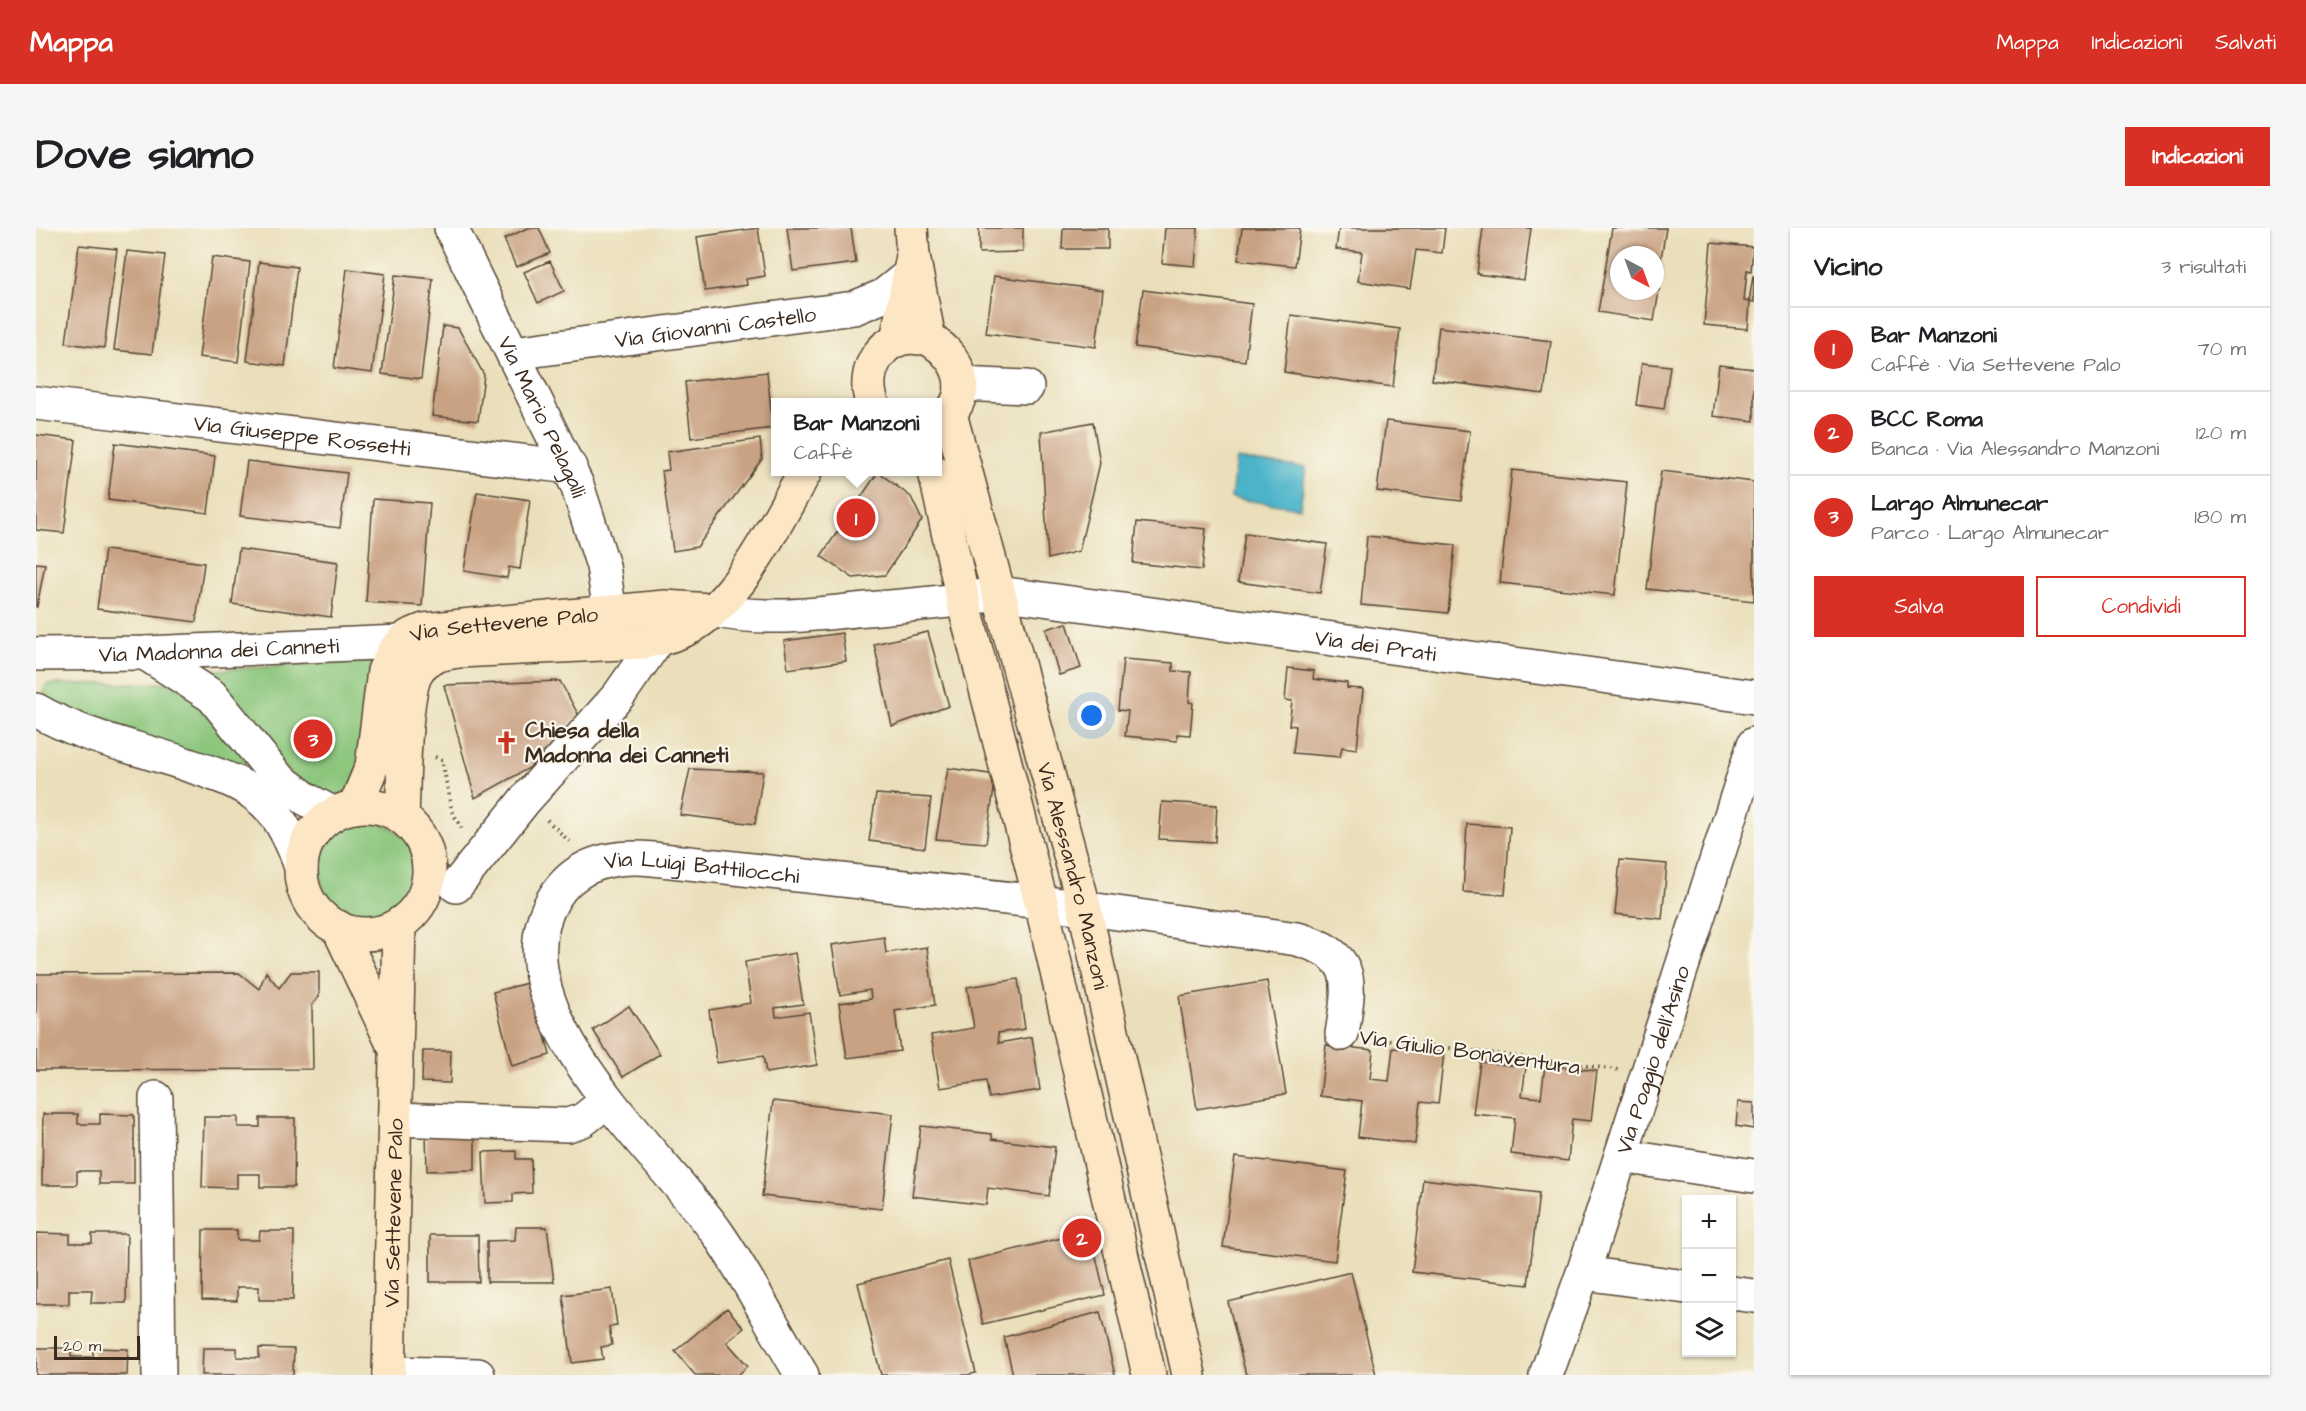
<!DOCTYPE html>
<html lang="it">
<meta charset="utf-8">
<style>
:root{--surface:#fff;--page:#f6f6f6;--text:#202124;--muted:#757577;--line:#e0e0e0;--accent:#d93025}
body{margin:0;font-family:"Architects Daughter",sans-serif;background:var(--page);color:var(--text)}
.controls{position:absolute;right:18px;bottom:18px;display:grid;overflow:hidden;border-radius:0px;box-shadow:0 2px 4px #0004}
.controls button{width:54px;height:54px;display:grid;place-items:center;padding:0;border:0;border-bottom:2px solid var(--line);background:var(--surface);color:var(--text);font:30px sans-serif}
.compass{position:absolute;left:1574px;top:18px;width:54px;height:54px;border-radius:50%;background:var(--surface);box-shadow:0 2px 4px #0004;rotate:139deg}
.scale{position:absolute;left:18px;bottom:15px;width:86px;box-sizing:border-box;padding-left:6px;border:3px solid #3b2a1e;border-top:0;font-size:16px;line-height:21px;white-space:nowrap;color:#3b2a1e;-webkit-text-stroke:4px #fbf7ec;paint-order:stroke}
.you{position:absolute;left:1056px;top:488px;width:21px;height:21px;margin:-15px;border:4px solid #fff;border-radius:50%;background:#1a73e8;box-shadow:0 0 0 9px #1a73e833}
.badge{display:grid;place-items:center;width:39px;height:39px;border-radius:50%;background:var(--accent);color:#fff;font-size:20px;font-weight:700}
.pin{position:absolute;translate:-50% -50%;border:3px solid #fff;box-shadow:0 2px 6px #0006}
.popup{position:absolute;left:735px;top:170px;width:171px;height:78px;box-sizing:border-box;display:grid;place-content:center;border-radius:0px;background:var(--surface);filter:drop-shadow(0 2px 4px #0005);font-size:20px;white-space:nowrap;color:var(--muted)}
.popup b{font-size:22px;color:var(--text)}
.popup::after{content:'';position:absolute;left:50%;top:100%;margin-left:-12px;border:12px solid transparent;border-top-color:var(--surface)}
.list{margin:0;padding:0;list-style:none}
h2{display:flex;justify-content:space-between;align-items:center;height:78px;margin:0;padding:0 24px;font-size:26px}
h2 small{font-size:20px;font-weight:400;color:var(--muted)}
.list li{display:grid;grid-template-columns:39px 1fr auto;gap:18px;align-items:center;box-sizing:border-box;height:84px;padding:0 24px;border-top:2px solid var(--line)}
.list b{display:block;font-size:22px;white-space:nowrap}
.list p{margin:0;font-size:20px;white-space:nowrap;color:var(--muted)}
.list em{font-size:20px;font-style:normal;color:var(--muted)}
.actions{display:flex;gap:12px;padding:18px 24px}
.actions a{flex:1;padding:14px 0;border:2px solid var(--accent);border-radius:0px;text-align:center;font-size:21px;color:var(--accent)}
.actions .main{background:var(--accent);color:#fff}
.icon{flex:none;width:33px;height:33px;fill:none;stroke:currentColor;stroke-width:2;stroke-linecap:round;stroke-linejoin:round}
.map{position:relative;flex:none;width:1718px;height:1147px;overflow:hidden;border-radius:0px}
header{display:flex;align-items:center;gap:36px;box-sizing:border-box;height:84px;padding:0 30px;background:var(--accent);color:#fff}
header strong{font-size:28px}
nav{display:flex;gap:33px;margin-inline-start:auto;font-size:21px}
.intro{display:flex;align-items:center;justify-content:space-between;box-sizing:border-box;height:144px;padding:0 36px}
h1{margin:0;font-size:42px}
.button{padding:15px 27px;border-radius:0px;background:var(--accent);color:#fff;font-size:21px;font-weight:700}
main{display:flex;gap:36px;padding:0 36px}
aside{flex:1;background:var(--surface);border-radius:0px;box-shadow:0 2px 4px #0004}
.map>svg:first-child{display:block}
.green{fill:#8bc67b;stroke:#63784c;stroke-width:1.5}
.water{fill:#4bb4c9;stroke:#436f74;stroke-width:1.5}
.building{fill:#c9a283;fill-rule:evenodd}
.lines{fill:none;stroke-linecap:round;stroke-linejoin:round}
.street-casing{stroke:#554535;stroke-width:36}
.secondary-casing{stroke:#554535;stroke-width:36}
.path{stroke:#554535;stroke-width:4;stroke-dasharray:1.5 4.5;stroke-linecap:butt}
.street{stroke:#fff;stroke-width:33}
.secondary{stroke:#fce6c4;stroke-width:33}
.labels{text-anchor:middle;stroke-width:4.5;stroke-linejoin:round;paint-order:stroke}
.street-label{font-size:22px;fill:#3b2a1e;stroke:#fbf7ec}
.poi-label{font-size:22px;font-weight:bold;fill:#3b2a1e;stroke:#fbf7ec;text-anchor:start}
</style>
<header>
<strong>Mappa</strong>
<nav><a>Mappa</a><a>Indicazioni</a><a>Salvati</a></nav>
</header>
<div class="intro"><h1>Dove siamo</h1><a class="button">Indicazioni</a></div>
<main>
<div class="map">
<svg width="1718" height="1147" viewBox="0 0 1718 1147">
<rect width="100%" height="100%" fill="#fbf7ec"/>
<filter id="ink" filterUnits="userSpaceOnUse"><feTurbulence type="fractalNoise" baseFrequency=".0167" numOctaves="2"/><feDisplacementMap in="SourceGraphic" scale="12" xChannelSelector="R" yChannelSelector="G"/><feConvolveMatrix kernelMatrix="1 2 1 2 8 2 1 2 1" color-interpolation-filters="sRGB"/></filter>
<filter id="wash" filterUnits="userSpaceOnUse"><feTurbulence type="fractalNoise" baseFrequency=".008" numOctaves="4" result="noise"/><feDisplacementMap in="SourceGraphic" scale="24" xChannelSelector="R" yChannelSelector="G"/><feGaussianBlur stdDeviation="1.35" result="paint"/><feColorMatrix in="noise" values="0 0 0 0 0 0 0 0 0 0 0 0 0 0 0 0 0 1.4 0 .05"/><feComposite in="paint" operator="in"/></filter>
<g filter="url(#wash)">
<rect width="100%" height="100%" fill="#eadfba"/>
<path class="green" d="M 336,433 C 333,460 329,542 313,561 C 302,574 282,566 269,561 L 164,443 Z
M 134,455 L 158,466 L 219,545 L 213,551 L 11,473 L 7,463 L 11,456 Z
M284 642a48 48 0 1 1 96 0a48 48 0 1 1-96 0Z"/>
<path class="water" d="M 1200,231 L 1270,240 L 1264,280 L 1195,270 Z"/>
<g id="blocks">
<path class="building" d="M 492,0 L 503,0 L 514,25 L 480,39 L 468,11 Z
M 722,0 L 729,48 L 710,51 L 711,57 L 669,63 L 661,9 Z
M 751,0 L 815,0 L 820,35 L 757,43 Z
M 943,0 L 987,0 L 987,24 L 943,25 Z
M 1027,0 L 1072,0 L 1072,21 L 1026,21 Z
M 1129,0 L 1162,0 L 1159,38 L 1126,35 Z
M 1206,0 L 1264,0 L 1259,38 L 1202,32 Z
M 1303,0 L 1409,0 L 1406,25 L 1380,22 L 1374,61 L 1322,53 L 1326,24 L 1300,21 Z
M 1447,0 L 1495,0 L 1488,52 L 1441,46 Z
M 1576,0 L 1630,0 L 1624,37 L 1627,39 L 1618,93 L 1562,84 ZM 1583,27 L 1619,27 L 1619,63 L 1583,63 Z
M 1675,15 L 1717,19 L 1715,43 L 1711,42 L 1708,73 L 1714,74 L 1712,101 L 1668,97 Z
M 43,17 L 81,21 L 68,120 L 30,115 Z
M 91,23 L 129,27 L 116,126 L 78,122 Z
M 176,29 L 214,34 L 202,134 L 163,129 Z
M 514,33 L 528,63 L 502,75 L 488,44 Z
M 223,34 L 261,39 L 249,138 L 211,133 Z
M 311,41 L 349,46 L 336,145 L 298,140 Z
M 359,47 L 397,51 L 385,151 L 346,146 Z
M 958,48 L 1067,62 L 1060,119 L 950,105 Z
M 1717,48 L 1718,48 L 1718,74 L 1713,73 Z
M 1107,62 L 1216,76 L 1209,133 L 1099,119 Z
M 1255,87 L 1364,101 L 1357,159 L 1248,144 Z
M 407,98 L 422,100 L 448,147 L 442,193 L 396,188 Z
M 1403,99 L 1515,113 L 1508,166 L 1396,152 Z
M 1606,135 L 1634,138 L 1628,181 L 1600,177 Z
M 1683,137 L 1718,141 L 1718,193 L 1677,188 Z
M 731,144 L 737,200 L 655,210 L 649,154 Z
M 1350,193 L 1434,203 L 1425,273 L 1341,263 Z
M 1057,194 L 1064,235 L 1043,323 L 1012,331 L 1005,204 Z
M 0,207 L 40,212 L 28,305 L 0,302 Z
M 724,211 L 726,231 L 661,319 L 637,323 L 626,243 L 633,242 L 631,224 Z
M 79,215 L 179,228 L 172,285 L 72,272 Z
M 211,233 L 311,245 L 304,300 L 204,288 Z
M 1476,242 L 1591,254 L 1579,367 L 1464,355 Z
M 1625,243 L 1718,254 L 1718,373 L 1611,361 Z
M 842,244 L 875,269 L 886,292 L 849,347 L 817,350 L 785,328 Z
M 441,264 L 494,272 L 484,341 L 473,339 L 471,350 L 428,343 Z
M 337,271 L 394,275 L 386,378 L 330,374 Z
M 1101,294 L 1170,301 L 1166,342 L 1097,335 Z
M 1209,305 L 1291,316 L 1284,365 L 1202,354 Z
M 1331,308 L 1419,317 L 1412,385 L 1325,377 Z
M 203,321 L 302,334 L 295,389 L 196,376 Z
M 69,322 L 168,335 L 160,394 L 61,381 Z
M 0,335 L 9,336 L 1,379 L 0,379 Z
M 1031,395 L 1045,440 L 1023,447 L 1010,401 Z
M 892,404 L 913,478 L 856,498 L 838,416 Z
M 806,405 L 810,433 L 752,441 L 748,413 Z
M 1087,431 L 1137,435 L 1137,443 L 1155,444 L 1153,474 L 1157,475 L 1154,507 L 1141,506 L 1141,513 L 1089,508 L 1092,483 L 1082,482 Z
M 1252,440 L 1278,443 L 1277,451 L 1311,455 L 1311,460 L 1327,461 L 1321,521 L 1306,519 L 1304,529 L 1257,525 L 1260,498 L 1253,497 L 1256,473 L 1249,472 Z
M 524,453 L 543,488 L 493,540 L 439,570 L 408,457 Z
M 912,540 L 960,547 L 950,615 L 900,611 Z
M 654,541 L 727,544 L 719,596 L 644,587 Z
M 840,566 L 895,570 L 889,620 L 833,613 Z
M 1126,574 L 1181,577 L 1179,614 L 1123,611 Z
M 1431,596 L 1474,599 L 1469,667 L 1427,664 Z
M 1584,632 L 1631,636 L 1626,691 L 1579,686 Z
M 848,709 L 850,725 L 891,719 L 899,777 L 859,783 L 864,823 L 811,830 L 803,775 L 835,771 L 834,762 L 804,767 L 796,717 Z
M 759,725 L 767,776 L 739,780 L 740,789 L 773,784 L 781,837 L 730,845 L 727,828 L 681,835 L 673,782 L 715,775 L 709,734 Z
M 230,744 L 243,760 L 255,744 L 283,744 L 283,769 L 276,777 L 277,841 L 0,842 L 0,746 L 203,745 L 223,761 Z
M 982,751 L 989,801 L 962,805 L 963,815 L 996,809 L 1004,862 L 953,870 L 950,853 L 904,860 L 895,807 L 938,800 L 931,759 Z
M 1231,753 L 1250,866 L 1161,881 L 1143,768 Z
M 495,754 L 514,827 L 476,838 L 457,764 Z
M 593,778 L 624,826 L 587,849 L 557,802 Z
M 1290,817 L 1337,822 L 1334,851 L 1353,853 L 1357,820 L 1408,825 L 1402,876 L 1384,874 L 1379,916 L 1322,909 L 1326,873 L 1284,868 Z
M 387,823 L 415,823 L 414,855 L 386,854 Z
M 1444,834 L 1490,839 L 1486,868 L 1505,870 L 1509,837 L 1561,843 L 1555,893 L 1536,891 L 1532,933 L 1475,926 L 1479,890 L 1437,886 Z
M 737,873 L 857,886 L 846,981 L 726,968 Z
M 1702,874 L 1718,875 L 1718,901 L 1700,898 Z
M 7,886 L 42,886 L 42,896 L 64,896 L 64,886 L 98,887 L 98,956 L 63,956 L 63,943 L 41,943 L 41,957 L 6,957 Z
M 168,889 L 202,889 L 202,899 L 224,899 L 224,890 L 259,890 L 258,959 L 224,959 L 224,946 L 201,946 L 201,960 L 166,959 Z
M 885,898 L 956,906 L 956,911 L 1019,919 L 1013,968 L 952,960 L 950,977 L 876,968 Z
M 439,905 L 439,942 L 391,943 L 390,906 Z
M 480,923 L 480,931 L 495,931 L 496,965 L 477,966 L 477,974 L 449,975 L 447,924 Z
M 1199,929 L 1311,943 L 1299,1033 L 1187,1019 Z
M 1387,951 L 1503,965 L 1492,1057 L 1376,1044 Z
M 480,999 L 511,999 L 518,1054 L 451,1054 L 451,1013 L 479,1012 Z
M 167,1002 L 201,1002 L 201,1012 L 223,1012 L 224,1003 L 258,1003 L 257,1072 L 223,1072 L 223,1059 L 201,1059 L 201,1073 L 166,1072 Z
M 1054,1003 L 1069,1067 L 947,1096 L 932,1033 Z
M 0,1005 L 34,1006 L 34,1015 L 56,1015 L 56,1006 L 91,1006 L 90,1075 L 55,1075 L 56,1062 L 33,1062 L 33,1076 L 0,1076 Z
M 394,1007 L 442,1007 L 443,1054 L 394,1054 Z
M 912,1032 L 940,1145 L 931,1147 L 845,1147 L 822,1055 Z
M 1315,1044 L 1340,1147 L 1210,1147 L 1192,1074 Z
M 576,1061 L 581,1098 L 573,1099 L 576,1117 L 565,1119 L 567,1131 L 536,1135 L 527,1067 Z
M 691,1080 L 708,1100 L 691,1114 L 712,1138 L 702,1147 L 659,1147 L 639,1123 Z
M 1064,1084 L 1079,1147 L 977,1147 L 968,1109 Z
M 1,1120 L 35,1120 L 35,1129 L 57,1129 L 57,1120 L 92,1121 L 91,1147 L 0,1147 Z
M 167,1120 L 201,1120 L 201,1129 L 223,1130 L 223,1120 L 258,1121 L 257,1147 L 166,1147 Z"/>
</g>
</g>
<g filter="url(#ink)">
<use href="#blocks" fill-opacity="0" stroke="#554535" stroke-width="1.5"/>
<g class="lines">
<defs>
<g id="street">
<path id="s1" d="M 415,0 L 541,257 L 567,338 L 574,385"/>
<path id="s2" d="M 477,125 L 818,80 L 847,68 L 873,47"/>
<path d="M 925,156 L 991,159"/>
<path id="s3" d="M 0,175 L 534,239"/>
<path id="s4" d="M 675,382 C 728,393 777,387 830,381 C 875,377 919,374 963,365 L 1718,469"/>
<path d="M 109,425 L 176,468 L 242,550 L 270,571 L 298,586"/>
<path id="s5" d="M 0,426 L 109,425 L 364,414"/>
<path d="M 0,482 C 46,509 101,519 152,537 C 183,547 213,556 236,582 C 250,599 258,619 265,639"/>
<path d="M 420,658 L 489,572 L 583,467 L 622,411"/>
<path d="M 120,870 L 123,1147"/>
<path d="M 358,891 L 532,897 L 547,892 L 571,873"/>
<path d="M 1585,928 L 1718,948"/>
<path d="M 1547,1045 L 1650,1059"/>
<path d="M 1696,1065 L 1718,1068"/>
<path d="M 353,1145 L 442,1147"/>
<path id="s6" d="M 766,1147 C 738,1101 713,1051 682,1006 C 627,926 452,779 518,670 C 540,634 578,627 617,631 L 1005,674 L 1261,711 C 1321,727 1314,754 1306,806"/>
<path id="s7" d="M 1510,1147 L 1547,1045 L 1718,516"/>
</g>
<g id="secondary">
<path d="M 877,28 L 893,111 C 928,131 939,172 901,196"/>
<path d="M 861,112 L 877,28 L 875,0"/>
<path d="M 836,174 C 824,143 847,104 883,110"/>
<path id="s8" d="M 914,186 L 1049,682 L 1153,1147"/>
<path d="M 899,244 L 927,372 L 1005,674 L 1113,1147"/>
<circle cx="329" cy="642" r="64"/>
<path id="s9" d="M 319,579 L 336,538 L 348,443 L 358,423 L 373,408 L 388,402 L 436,397 L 629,379 L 675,382"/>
<path d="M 366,589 C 368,558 366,458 385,438 C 395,427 409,425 423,423 L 607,414 C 624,411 640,407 655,399 C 706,369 740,293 769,244"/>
<path d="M 302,699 L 356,814"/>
<path id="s10" d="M 353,1147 L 363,696"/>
</g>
</defs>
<use href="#street" class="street-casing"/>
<use href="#secondary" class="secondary-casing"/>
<path class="path" d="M 399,529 L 406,532 L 416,583 L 427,603
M 511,592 L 534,614
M 1336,810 L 1582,842"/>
<use href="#street" class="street"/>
<use href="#secondary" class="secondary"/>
</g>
</g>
<defs>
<symbol id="church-bare" viewBox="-9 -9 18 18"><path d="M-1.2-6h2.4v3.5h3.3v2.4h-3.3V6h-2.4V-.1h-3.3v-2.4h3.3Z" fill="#c8321e" stroke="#fbf7ec" stroke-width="2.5" paint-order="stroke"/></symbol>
</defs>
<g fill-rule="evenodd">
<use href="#church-bare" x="454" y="498" width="33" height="33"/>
</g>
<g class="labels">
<g class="street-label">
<text dy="8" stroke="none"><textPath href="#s2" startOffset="204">Via Giovanni Castello</textPath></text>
<text dy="8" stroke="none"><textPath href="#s1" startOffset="210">Via Mario Pelagalli</textPath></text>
<text dy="8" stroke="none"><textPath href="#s3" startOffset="268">Via Giuseppe Rossetti</textPath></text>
<text dy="8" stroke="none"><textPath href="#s9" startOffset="280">Via Settevene Palo</textPath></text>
<text dy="8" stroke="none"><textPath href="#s4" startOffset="670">Via dei Prati</textPath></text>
<text dy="8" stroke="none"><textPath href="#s5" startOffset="183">Via Madonna dei Canneti</textPath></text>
<text dy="8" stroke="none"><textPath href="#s6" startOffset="722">Via Luigi Battilocchi</textPath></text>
<text dy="8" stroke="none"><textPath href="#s8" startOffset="478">Via Alessandro Manzoni</textPath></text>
<text transform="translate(1434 823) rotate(8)" y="8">Via Giulio Bonaventura</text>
<text dy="8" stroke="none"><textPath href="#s7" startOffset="333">Via Poggio dell'Asino</textPath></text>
<text dy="8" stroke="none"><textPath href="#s10" startOffset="162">Via Settevene Palo</textPath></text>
</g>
<g class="poi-label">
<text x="489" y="509">Chiesa della<tspan x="489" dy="25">Madonna dei Canneti</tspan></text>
</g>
</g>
</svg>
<div class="controls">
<button>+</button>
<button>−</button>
<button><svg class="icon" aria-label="layers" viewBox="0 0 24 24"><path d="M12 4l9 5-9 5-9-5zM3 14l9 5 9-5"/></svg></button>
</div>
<svg class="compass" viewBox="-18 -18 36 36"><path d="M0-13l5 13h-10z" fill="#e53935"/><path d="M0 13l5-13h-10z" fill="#757577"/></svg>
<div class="scale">20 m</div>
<div class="you"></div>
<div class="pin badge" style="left:820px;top:290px">1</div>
<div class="popup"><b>Bar Manzoni</b>Caffè</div>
<div class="pin badge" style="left:1046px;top:1010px">2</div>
<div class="pin badge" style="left:277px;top:511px">3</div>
</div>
<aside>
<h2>Vicino<small>3 risultati</small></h2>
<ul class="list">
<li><span class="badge">1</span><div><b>Bar Manzoni</b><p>Caffè · Via Settevene Palo</p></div><em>70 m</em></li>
<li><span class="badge">2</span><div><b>BCC Roma</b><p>Banca · Via Alessandro Manzoni</p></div><em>120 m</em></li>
<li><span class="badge">3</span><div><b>Largo Almunecar</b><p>Parco · Largo Almunecar</p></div><em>180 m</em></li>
</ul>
<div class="actions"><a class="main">Salva</a><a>Condividi</a></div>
</aside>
</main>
